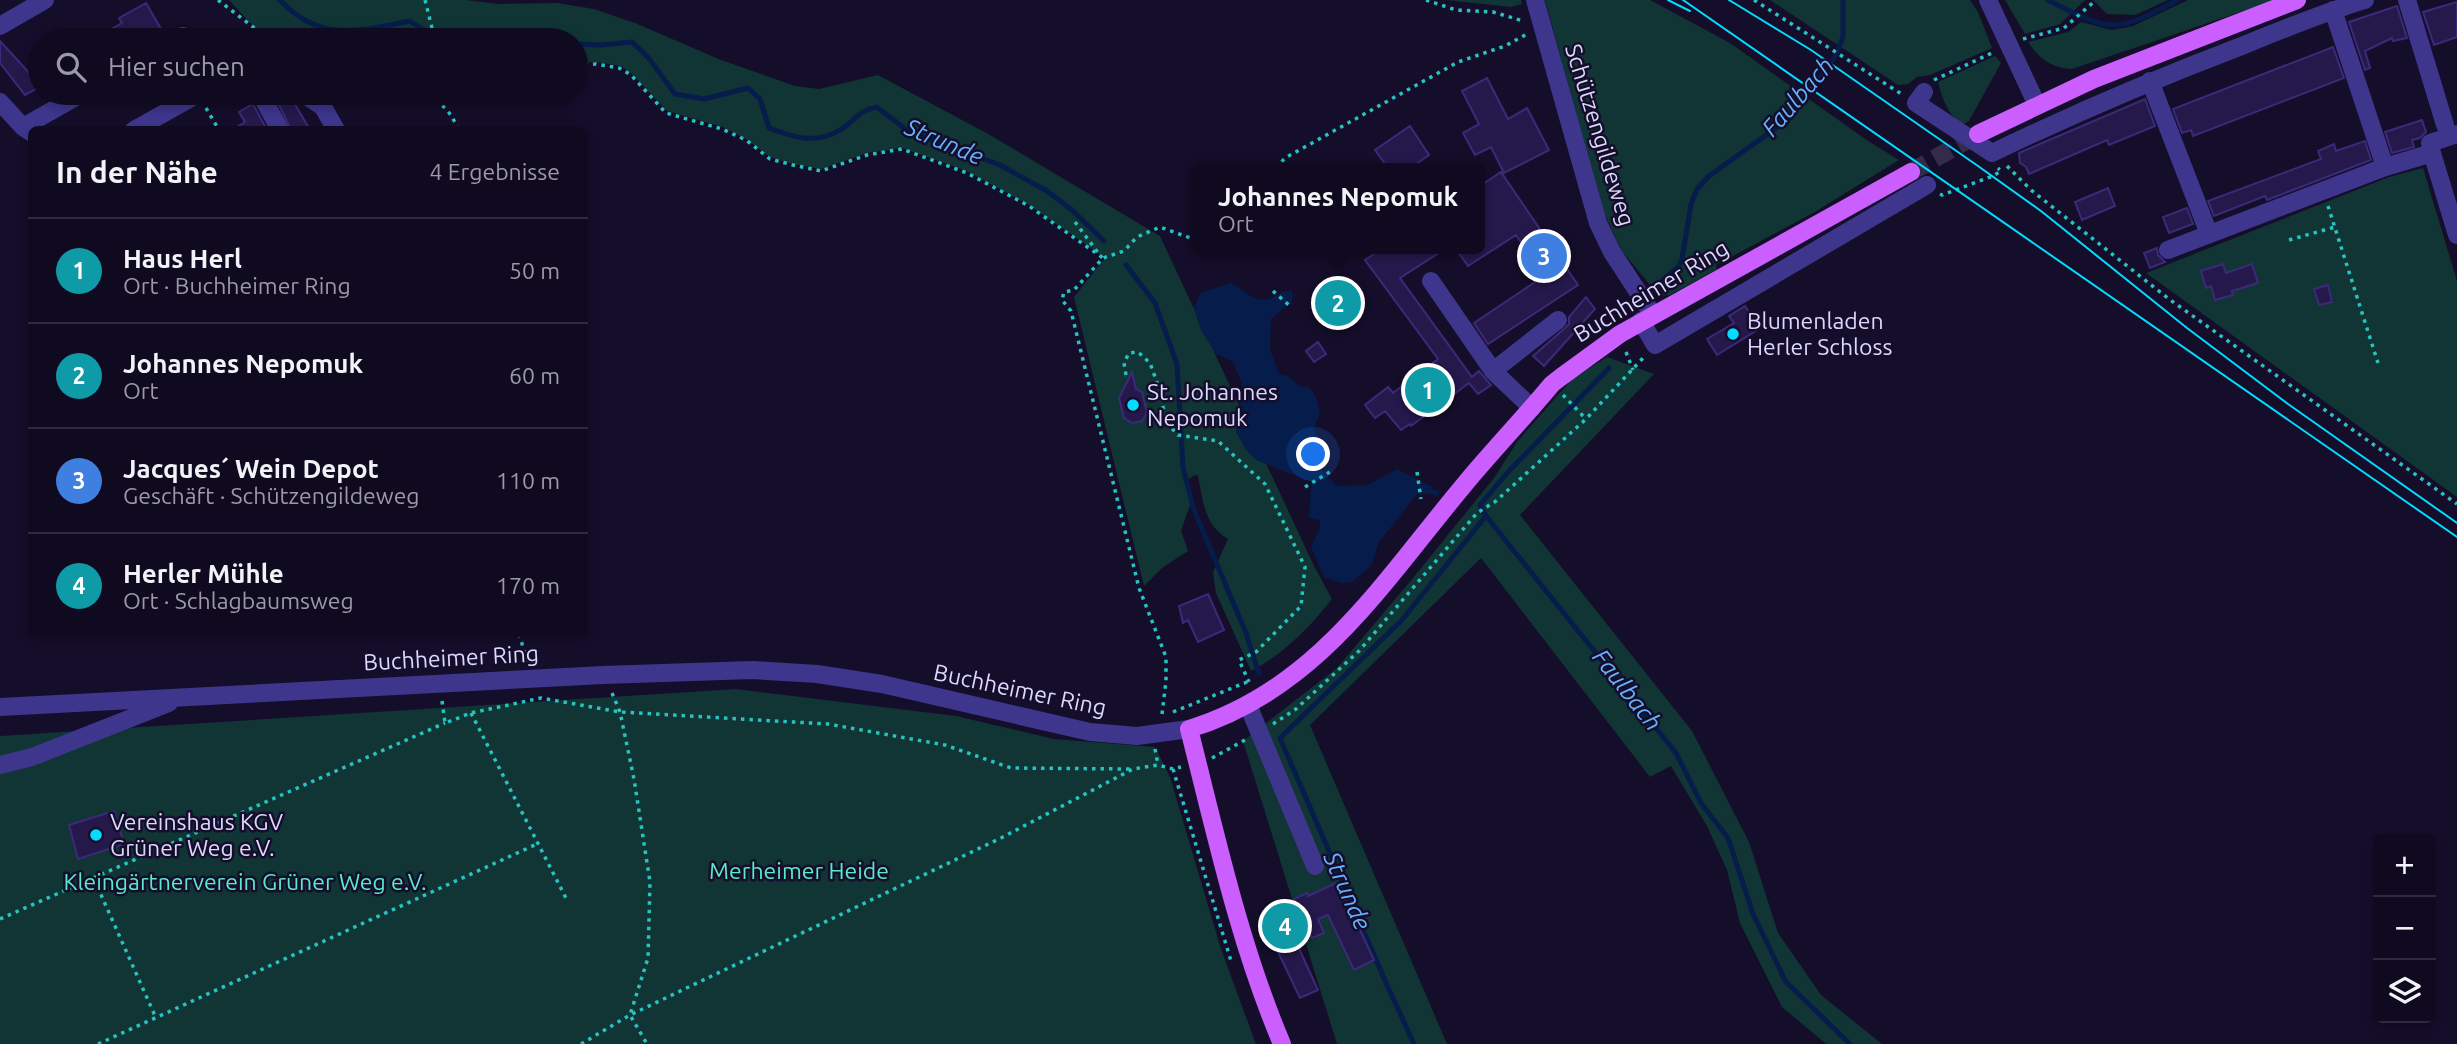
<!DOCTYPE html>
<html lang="de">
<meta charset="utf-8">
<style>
:root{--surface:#0f0a20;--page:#1d182d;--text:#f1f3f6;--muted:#9b9aa5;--line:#2f2b3e;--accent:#03dbff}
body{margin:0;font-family:Ubuntu,sans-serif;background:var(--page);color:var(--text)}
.controls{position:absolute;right:21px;bottom:21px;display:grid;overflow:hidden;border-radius:10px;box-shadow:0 4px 10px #0003}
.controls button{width:63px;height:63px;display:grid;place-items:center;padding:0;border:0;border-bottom:2px solid var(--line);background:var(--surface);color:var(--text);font:35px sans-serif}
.you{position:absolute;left:1314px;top:455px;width:24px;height:24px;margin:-18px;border:5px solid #fff;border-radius:50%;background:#1a73e8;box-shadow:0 0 0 10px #1a73e833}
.badge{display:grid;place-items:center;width:46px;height:46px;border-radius:50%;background:var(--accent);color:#fff;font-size:23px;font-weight:700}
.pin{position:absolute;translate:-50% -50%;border:4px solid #fff;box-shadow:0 2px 7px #0006}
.popup{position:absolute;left:1191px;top:163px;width:294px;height:91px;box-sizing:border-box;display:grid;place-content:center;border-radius:10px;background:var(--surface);filter:drop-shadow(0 2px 5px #0005);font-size:23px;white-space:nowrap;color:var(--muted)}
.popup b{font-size:26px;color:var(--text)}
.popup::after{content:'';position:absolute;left:50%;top:100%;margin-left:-14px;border:14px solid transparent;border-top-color:var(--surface)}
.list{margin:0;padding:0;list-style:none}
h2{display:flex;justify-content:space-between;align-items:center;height:91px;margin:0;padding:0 28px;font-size:30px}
h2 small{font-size:23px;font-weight:400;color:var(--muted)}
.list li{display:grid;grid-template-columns:46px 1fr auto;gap:21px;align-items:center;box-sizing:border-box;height:105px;padding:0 28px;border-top:2px solid var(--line)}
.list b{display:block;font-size:26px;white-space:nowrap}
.list p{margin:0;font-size:23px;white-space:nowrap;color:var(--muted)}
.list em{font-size:23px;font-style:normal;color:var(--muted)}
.icon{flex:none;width:38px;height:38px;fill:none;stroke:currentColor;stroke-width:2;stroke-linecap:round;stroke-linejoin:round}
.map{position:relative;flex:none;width:2457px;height:1044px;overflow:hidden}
.search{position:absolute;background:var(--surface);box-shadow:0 4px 10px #0003;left:28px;top:28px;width:560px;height:77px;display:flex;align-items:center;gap:18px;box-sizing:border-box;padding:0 24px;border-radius:38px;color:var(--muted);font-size:26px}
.panel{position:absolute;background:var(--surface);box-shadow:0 4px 10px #0003;left:28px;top:126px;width:560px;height:511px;border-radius:10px}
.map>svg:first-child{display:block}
.green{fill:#113434}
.water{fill:#061c4a}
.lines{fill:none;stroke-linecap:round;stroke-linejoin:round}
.stream{stroke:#061c4a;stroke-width:5}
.building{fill:#25194c;stroke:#3d297a;stroke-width:2}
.major-tunnel{stroke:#322c4a;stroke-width:18;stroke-dasharray:18 9;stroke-linecap:butt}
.path{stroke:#26c3c1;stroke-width:3.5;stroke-dasharray:3.5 5;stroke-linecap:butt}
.minor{stroke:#3d368c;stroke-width:18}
.major{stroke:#ca5eff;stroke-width:18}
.tram{stroke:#03dbff;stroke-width:2}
.poi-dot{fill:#03dbff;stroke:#140e2a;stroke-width:2.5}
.labels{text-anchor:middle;stroke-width:5;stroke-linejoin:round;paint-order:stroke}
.street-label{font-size:23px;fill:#ddd7ff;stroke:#140e2a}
.poi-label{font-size:23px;fill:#ddd7ff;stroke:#140e2a;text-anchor:start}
.park-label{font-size:23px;fill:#59e9cb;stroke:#140e2a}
.water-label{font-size:24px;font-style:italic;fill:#65b1ff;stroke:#140e2a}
</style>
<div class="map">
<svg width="2457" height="1044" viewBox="0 0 2457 1044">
<rect width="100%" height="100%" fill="#140e2a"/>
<path class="green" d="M 229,0 L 466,0 L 499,4 L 557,3 L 594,9 L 635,23 L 721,60 L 795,86 L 819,89 L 878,75 L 990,135 L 1160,236 L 1314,566 L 1332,599 C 1310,627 1284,654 1251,671 L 1216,593 L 1213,572 L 1228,539 C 1204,525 1203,501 1198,476 L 1195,475 L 1187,480 L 1190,505 L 1181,531 L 1188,551 L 1162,568 L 1144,586 L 1074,297 L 1105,258 L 1029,205 L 967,171 L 902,148 L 867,153 L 821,169 L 793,164 L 770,157 L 746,139 L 723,127 L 667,111 L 632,74 L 621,66 L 596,62 L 576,63 L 576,40 L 266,40 Z
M 1446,0 L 1521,0 L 1522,4 L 1511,7 Z
M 1545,0 L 1650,0 L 1730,43 L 1868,141 L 1899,160 L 1813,213 L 1716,265 L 1717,269 L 1670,295 L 1659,296 L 1622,251 L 1603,211 Z
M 1770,0 L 1970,0 L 1978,12 L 1992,48 L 1930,75 L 1917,77 L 1908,84 L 1898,85 Z
M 2005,0 L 2085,0 L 2060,24 L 2025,34 Z
M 2093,0 L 2168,0 L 2135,15 L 2107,14 Z
M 2188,0 L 2276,0 L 2072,69 C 2052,68 2039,59 2028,42 L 2068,32 L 2081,22 L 2112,30 L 2133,26 Z
M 1995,56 L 2001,63 L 1969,121 L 1963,124 C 1948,117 1942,97 1938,82 Z
M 2423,168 L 2457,281 L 2457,497 L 2146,273 L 2389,177 Z
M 1607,357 L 1654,374 L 1520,515 L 1692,731 L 1749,842 L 1778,933 L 1821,995 L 1882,1044 L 1826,1044 L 1782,1007 L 1740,923 L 1727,870 L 1707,826 L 1671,766 L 1650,777 L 1481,558 L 1310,725 L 1447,1044 L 1337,1044 L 1243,741 L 1337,668 L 1413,578 L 1494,478 L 1517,442 L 1572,379 Z
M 736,689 L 956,716 L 1054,739 L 1155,747 L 1170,777 L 1221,949 L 1256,1044 L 0,1044 L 0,736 Z"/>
<path class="water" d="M 1231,283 C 1243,290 1257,305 1272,298 C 1280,294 1282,290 1292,291 L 1293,300 L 1271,319 L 1270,349 L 1279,374 L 1288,376 L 1301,387 L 1309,387 L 1316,397 L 1320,413 L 1314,428 L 1321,470 L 1337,486 L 1368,485 L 1397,469 L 1432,487 L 1426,494 L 1417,494 L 1379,542 L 1371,566 L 1352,582 L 1341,583 L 1324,577 L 1311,547 L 1320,529 L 1320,520 L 1309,518 L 1311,482 L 1256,460 L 1247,451 L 1236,432 L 1242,383 L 1232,361 L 1216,354 L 1201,330 L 1194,309 L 1200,293 Z"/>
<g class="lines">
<path class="stream" d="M 280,0 C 320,43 359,31 410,21 L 438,40
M 2048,0 C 2068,10 2092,25 2115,25 C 2136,24 2159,9 2178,0
M 507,40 L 552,37 L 563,40
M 576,44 L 601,45 L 632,42 L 648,57 L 675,94 L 704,99 L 748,88 L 760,99 L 769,128 C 793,137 816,145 840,130 C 855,121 857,111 877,107 L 908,131 L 1000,165 L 1047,191 L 1072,210 L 1104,241
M 1126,265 L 1155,303 L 1177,364 L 1183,468 L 1194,510 L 1246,633 L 1259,674
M 1662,281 L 1678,267 L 1682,259 L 1691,204 L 1697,189 L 1709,176 L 1776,128 L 1798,107 L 1835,57 L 1843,37 L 1843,0
M 1609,368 L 1509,471 L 1480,505 L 1486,516 L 1676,753 L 1701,803 L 1728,838 L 1753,914 L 1786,982 L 1850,1044
M 1429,491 L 1437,493
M 1414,1044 L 1387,985 L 1280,738 L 1401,621 L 1486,516"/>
</g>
<path class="building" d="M 2457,2 L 2457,37 L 2434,45 L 2423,12 Z
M 146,3 L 161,29 L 142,40 L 92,40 L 122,23 L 119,18 Z
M 2397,6 L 2407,38 L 2393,41 L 2392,38 L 2365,51 L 2370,68 L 2365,70 L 2349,22 Z
M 0,41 L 31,75 L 40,70 L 40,87 L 25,95 L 0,63 Z
M 2333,47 L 2344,78 L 2193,136 L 2191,130 L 2182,133 L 2173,109 Z
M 1487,78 L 1508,119 L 1527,108 L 1549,150 L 1504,173 L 1491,147 L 1475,155 L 1463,133 L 1479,124 L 1462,91 Z
M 291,96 L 292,99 L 310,130 L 291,130 L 278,103 Z
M 2145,99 L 2155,126 L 2109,145 L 2107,140 L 2029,174 L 2026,167 L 2020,163 L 2019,153 Z
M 253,104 L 267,130 L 232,130 L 245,122 L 239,112 Z
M 2422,120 L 2426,132 L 2420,138 L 2412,140 L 2414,147 L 2392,153 L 2385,132 Z
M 1410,126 L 1429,155 L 1410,168 L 1388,168 L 1375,150 Z
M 2365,141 L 2371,160 L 2267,200 L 2265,196 L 2214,216 L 2208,201 L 2321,159 L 2318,151 L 2334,144 L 2336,151 Z
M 1501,172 L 1578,285 L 1488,344 L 1474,323 L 1544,276 L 1516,235 L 1468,266 L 1456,249 L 1480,249 L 1480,186 Z
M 2108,188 L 2115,206 L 2082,220 L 2075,202 Z
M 2187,208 L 2193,224 L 2169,233 L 2163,217 Z
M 2157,248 L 2158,255 L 2165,262 L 2150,268 L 2144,253 Z
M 1382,249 L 1445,249 L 1400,278 L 1472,377 L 1479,371 L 1491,385 L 1478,394 L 1469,383 L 1411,426 L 1410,424 L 1401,430 L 1385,411 L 1375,418 L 1365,405 L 1388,387 L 1393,393 L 1438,359 L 1365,260 Z
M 2223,264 L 2226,273 L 2252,264 L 2258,283 L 2232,291 L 2233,295 L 2215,300 L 2211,286 L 2206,288 L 2201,271 Z
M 2328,285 L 2332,302 L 2319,305 L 2314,289 Z
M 1586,297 L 1595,309 L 1544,366 L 1533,356 L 1565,328 L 1569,324 L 1569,317 Z
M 1745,306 L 1759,329 L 1717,355 L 1707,339 L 1734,323 L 1729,316 Z
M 1318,342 L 1326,354 L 1314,362 L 1306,351 Z
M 1132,372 L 1136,389 L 1142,392 L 1147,413 L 1142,421 L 1132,423 L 1124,418 L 1119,398 Z
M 1208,594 L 1224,630 L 1198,642 L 1188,620 L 1183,623 L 1179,606 Z
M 114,811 L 124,844 L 78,859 L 69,825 Z
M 1338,882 L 1374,960 L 1354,970 L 1328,915 L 1318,919 L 1324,933 L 1312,938 L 1306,924 L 1291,931 L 1318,990 L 1300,998 L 1277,950 L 1268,921 L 1298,907 L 1294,899 L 1307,893 L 1308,896 Z"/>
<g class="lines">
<path class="major-tunnel" d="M 1911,172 L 1978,134"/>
<path class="path" d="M 218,0 L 270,40
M 425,0 L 433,32 L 448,40
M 1426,0 L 1456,10 L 1493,12 L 1523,21
M 1754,0 L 1903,95
M 2023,39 L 2064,28 L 2096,0
M 576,65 L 596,64 L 619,68 L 631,75 L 666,113 L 722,129 L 746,140 L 770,159 L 793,165 L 821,171 L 867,155 L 902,149 L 967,173 L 1029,206 L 1103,258
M 1934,80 L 1994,52
M 431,93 L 451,115 L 459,130
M 206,108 L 219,130
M 2007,166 L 2031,190 L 2169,299 L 2457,504
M 1276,168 L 1285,158 L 1458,62 L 1505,46 L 1527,34
M 1940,194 L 1942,195 L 1993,176 L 2001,171 L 1998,168
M 2328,206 L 2378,363
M 1075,222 L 1099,254
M 2289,240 L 2335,227
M 1273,291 L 1290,306
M 1626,352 L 1633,370
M 1126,375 L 1124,363 L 1129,353 L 1138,352 L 1150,363 L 1160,391 L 1166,422 L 1178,435 L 1218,441 L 1265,484 L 1305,567 L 1301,606 L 1256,652 L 1239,660 L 1249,682
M 1563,395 L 1586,419
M 1417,472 L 1421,499
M 1305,487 L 1333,470
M 519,634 L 528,663
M 612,693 L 620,712 L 634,779 L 650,882 L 648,958 L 630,1015 L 647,1044
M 442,701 L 445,723 L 471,713 L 541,698 L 620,712 L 828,724 L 945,745 L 1011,768 L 1131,769
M 1173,712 L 1247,682
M 471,713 L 567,900
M 1162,714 L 1166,681 L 1166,657 L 1139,588 L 1071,311 L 1062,300 L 1064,292 L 1074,290 L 1103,258 L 1124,251 L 1137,237 L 1160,227 L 1196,240
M 1273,724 L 1296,709 L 1359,651 L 1477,513 L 1496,501 L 1586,419 L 1644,357
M 1155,749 L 1158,765
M 1212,758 L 1245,740
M 1173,769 L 1231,961
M 94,879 L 156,1018
M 0,919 L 445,723
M 98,1044 L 537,844
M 581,1044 L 630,1015 L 1001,838 L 1133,769 L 1158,765 L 1173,769 L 1181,767"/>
<path class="minor" d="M 1535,0 L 1598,223 L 1612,252 L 1653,315
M 1988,0 L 2037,105
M 2407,0 L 2445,125
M 2333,10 L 2385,167
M 0,26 L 45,0
M 176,40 L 183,36
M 2150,81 L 2209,234
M 1924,92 L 1916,103 L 1992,153 C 2073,114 2155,79 2239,47 C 2281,30 2322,13 2365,0
M 260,93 L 280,130
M 302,93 L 323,107 L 336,130
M 0,102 L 23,127 L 32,133
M 23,127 L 83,93
M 134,130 L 200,93
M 2432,153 L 2430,143 L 2457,134
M 2168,250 L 2385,167 L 2432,153 L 2457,235
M 1431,281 L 1493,371
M 1641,321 L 1655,345 L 1927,185
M 1532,408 L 1493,371 L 1558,320
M 1248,705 L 1315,866
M 0,707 L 603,675 L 752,670 L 817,674 L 882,684 L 1090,732 L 1137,736 L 1189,729
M 0,765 L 32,757 L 169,703"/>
<path class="major" d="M 1978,134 L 2094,79 L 2297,0
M 1282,1044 C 1239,943 1216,835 1189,729 C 1317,690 1382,583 1464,485 C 1492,451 1523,419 1552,384 L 1561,377 L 1620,334 L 1911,172"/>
<path class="tram" d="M 1668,0 L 1690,11
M 1683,0 L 2457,537
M 1729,0 L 1811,50 L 1978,166 L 2041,211 L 2187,328 L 2288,404 L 2457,523"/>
</g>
<g class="poi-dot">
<circle cx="1733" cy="334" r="7"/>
<circle cx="1133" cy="405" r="7"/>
<circle cx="96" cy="835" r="7"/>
</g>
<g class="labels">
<g class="street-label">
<text transform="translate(1600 135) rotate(73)" y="8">Schützengildeweg</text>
<text transform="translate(1651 291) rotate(-31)" y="8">Buchheimer Ring</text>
<text transform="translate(451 658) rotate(-3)" y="8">Buchheimer Ring</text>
<text transform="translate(1020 690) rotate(12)" y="8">Buchheimer Ring</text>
</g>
<g class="poi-label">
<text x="1747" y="329">Blumenladen<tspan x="1747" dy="26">Herler Schloss</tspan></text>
<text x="1147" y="400">St. Johannes<tspan x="1147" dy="26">Nepomuk</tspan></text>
<text x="110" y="830">Vereinshaus KGV<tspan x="110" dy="26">Grüner Weg e.V.</tspan></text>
</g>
<g class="park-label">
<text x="799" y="879">Merheimer Heide</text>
<text x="245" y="890">Kleingärtnerverein Grüner Weg e.V.</text>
</g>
<g class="water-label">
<text transform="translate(1798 97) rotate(-49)" y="8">Faulbach</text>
<text transform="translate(944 142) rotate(23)" y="8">Strunde</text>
<text transform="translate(1627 690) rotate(52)" y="8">Faulbach</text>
<text transform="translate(1347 891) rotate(66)" y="8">Strunde</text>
</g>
</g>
</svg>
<div class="controls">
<button>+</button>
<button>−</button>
<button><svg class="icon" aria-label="layers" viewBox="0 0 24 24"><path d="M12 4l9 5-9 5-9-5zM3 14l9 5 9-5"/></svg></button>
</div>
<div class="you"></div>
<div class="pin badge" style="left:1428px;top:390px;background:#0f9aa8">1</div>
<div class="pin badge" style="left:1338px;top:303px;background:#0f9aa8">2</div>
<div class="popup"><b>Johannes Nepomuk</b>Ort</div>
<div class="pin badge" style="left:1544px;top:256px;background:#3f7fe0">3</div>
<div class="pin badge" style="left:1285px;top:926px;background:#0f9aa8">4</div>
<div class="search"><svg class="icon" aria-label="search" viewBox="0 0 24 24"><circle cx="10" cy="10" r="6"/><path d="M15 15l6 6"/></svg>Hier suchen</div>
<section class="panel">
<h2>In der Nähe<small>4 Ergebnisse</small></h2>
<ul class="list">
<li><span class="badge" style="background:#0f9aa8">1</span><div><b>Haus Herl</b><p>Ort · Buchheimer Ring</p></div><em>50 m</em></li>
<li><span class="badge" style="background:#0f9aa8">2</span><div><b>Johannes Nepomuk</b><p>Ort</p></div><em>60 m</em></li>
<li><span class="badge" style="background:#3f7fe0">3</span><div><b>Jacques´ Wein Depot</b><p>Geschäft · Schützengildeweg</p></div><em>110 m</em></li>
<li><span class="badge" style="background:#0f9aa8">4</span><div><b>Herler Mühle</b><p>Ort · Schlagbaumsweg</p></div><em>170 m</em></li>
</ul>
</section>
</div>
